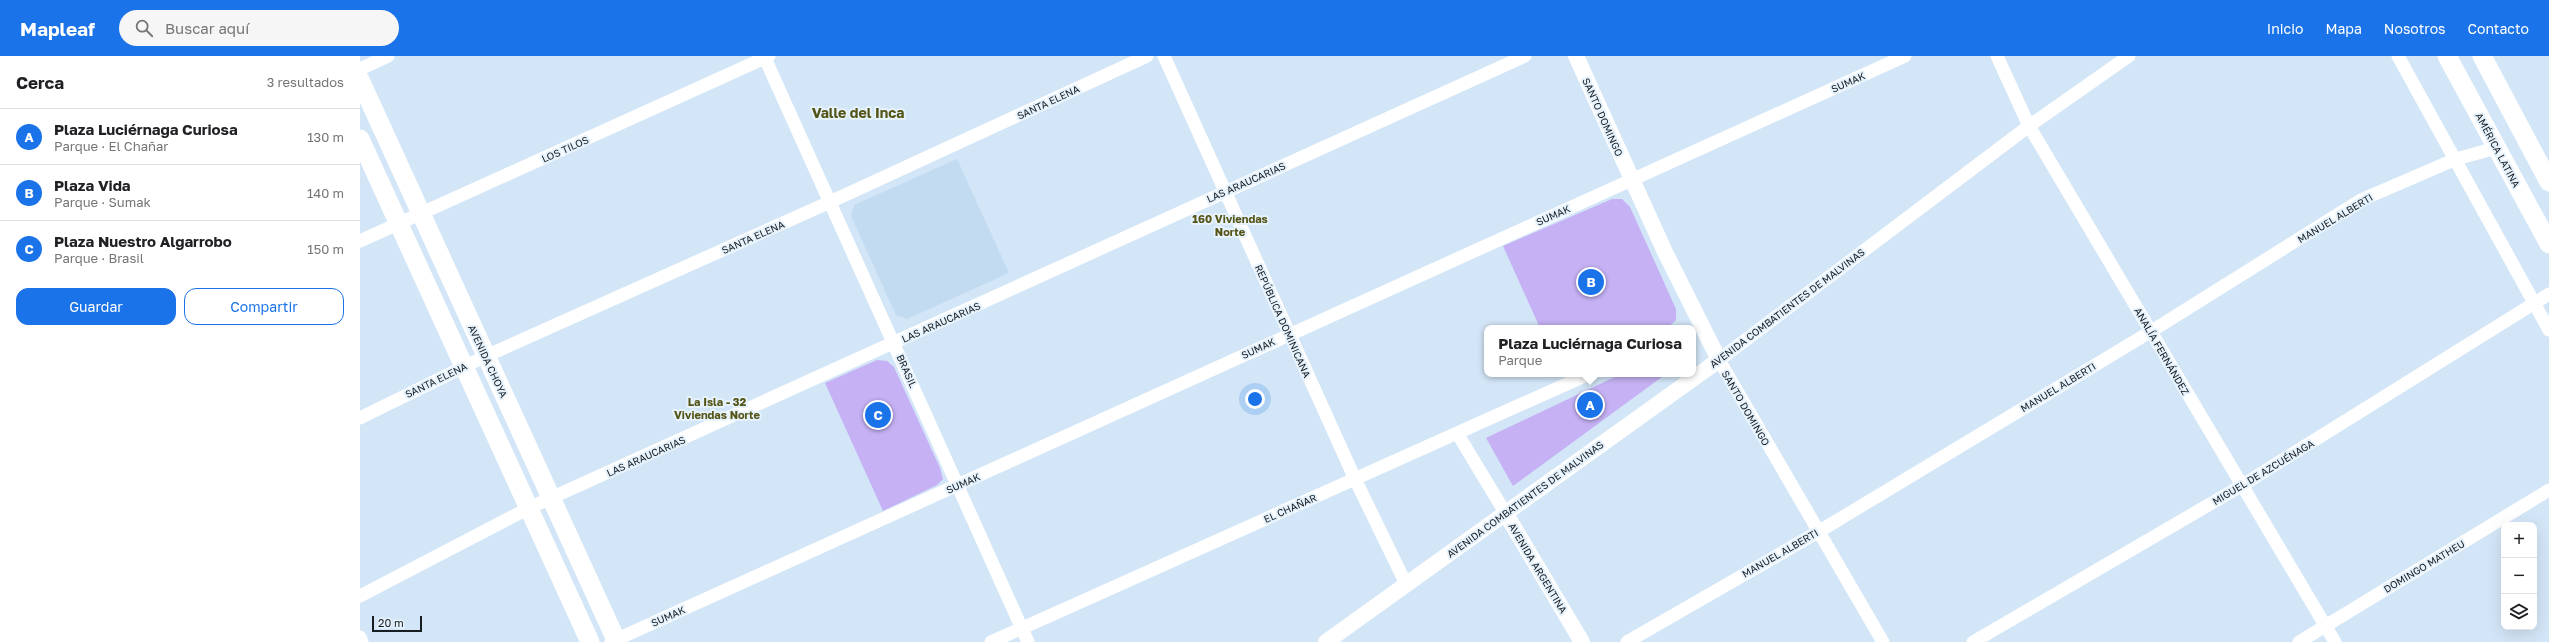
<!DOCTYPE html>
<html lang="es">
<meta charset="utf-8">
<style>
:root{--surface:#fff;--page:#f6f6f6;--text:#202124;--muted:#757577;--line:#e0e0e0;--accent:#1a73e8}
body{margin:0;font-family:"Golos Text",sans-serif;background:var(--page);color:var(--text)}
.controls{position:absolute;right:12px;bottom:12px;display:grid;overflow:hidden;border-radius:8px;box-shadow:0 4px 16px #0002}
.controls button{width:36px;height:36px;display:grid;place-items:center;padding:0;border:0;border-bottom:1px solid var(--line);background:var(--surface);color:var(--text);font:20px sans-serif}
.scale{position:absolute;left:12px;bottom:10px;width:50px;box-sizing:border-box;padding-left:4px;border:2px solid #161d23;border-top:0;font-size:11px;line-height:14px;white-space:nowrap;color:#161d23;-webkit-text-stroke:3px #e6f2fc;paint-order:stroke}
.you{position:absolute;left:895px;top:343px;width:14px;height:14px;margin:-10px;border:3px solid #fff;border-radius:50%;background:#1a73e8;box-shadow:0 0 0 6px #1a73e833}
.badge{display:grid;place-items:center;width:26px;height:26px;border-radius:50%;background:var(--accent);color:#fff;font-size:13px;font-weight:700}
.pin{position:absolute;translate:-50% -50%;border:2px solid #fff;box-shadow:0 1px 4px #0006}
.popup{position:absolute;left:1124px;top:269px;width:212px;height:52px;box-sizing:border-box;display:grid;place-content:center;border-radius:8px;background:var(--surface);filter:drop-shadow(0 1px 3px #0005);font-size:13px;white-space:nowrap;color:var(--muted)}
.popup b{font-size:15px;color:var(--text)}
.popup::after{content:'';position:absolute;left:50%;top:100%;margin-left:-8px;border:8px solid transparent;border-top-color:var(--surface)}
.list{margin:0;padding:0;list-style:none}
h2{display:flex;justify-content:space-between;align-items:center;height:52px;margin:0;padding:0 16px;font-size:17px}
h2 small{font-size:13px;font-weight:400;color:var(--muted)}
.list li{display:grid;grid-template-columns:26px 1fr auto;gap:12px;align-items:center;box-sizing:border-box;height:56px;padding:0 16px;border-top:1px solid var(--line)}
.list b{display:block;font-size:15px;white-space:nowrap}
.list p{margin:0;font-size:13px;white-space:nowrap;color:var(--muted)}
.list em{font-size:13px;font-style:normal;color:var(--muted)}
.actions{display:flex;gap:8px;padding:12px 16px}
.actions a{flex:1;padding:9px 0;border:1px solid var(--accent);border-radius:12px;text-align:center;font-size:14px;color:var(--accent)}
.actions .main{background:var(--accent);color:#fff}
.icon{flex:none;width:22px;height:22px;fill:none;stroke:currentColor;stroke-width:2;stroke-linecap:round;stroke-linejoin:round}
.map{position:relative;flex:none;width:2189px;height:586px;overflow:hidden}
header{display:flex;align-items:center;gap:24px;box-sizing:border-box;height:56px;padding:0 20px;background:var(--accent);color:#fff}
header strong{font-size:19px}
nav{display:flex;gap:22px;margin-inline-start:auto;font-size:14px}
.search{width:280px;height:36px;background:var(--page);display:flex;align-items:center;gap:10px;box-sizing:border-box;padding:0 14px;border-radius:22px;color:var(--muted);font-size:15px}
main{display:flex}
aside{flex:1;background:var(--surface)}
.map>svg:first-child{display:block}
.built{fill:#c2dbf1}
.green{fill:#c5b1f4}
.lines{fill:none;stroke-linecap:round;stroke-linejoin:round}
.minor{stroke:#fff;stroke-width:13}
.tertiary{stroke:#fff;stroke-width:16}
.secondary{stroke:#fff;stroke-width:19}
.labels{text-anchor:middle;stroke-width:4;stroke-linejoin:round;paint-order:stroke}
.street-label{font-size:10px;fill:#161d23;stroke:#e6f2fc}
.neighbourhood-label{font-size:11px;font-weight:bold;fill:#555417;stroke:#e6f2fc}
.district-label{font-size:14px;font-weight:bold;fill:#555417;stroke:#e6f2fc}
</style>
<header>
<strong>Mapleaf</strong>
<div class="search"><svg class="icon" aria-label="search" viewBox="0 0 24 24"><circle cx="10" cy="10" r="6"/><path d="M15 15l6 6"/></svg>Buscar aquí</div>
<nav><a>Inicio</a><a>Mapa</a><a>Nosotros</a><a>Contacto</a></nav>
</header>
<main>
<aside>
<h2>Cerca<small>3 resultados</small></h2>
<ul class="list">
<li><span class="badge">A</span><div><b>Plaza Luciérnaga Curiosa</b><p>Parque · El Chañar</p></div><em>130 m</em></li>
<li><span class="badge">B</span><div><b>Plaza Vida</b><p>Parque · Sumak</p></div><em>140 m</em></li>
<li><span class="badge">C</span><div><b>Plaza Nuestro Algarrobo</b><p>Parque · Brasil</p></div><em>150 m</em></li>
</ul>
<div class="actions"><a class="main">Guardar</a><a>Compartir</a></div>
</aside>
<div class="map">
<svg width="2189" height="586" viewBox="0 0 2189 586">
<rect width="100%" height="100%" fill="#d3e6f7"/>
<path class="built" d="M 597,103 L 649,217 L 547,263 L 536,259 L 491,160 L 494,149 Z"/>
<path class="green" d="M 1252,143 L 1262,143 L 1270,151 L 1316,253 L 1316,264 L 1307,272 L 1180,272 L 1143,190 Z
M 517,304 L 527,305 L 534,311 L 580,412 L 583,423 L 577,429 L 523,455 L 465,327 Z
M 1261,318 L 1306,318 L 1153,430 L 1126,382 Z"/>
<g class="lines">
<path class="minor" d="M 404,0 L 668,586
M 804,0 L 995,423 L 1046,528
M 1637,0 L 1669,70 L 1975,586
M 2038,0 L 2189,274
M 0,13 L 28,0
M 0,185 L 409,0
M 0,362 L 126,300 L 470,146 L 787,0
M 1097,377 L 1146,458
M 0,540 L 169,452 L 1165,0
M 0,581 L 2,586
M 251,586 L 1545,0
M 631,586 L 1229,318
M 1267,586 L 1458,476 L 1790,276 L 2001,144 L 2096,103 L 2136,92
M 1523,586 L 1359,304 L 1669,70 L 1769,0
M 1613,586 L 1881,430 L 2189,238
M 1939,586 L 2189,434"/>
<path class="tertiary" d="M 1146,458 L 1222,586
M 966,586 L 1359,304 L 1305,196 L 1216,0"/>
<path class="secondary" d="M 2087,0 L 2189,188
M 2122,0 L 2189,126
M 0,24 L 257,586
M 0,83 L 230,586"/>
</g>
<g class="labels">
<g class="street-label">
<text transform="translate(1488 26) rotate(-24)" y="4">SUMAK</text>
<text transform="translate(688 46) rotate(-25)" y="4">SANTA ELENA</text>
<text transform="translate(1243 61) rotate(66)" y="4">SANTO DOMINGO</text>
<text transform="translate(205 93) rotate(-24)" y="4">LOS TILOS</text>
<text transform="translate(2138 94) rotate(62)" y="4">AMÉRICA LATINA</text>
<text transform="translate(886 126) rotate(-24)" y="4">LAS ARAUCARIAS</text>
<text transform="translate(1193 159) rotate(-24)" y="4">SUMAK</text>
<text transform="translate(1975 162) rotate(-31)" y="4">MANUEL ALBERTI</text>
<text transform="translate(393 181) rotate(-24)" y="4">SANTA ELENA</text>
<text transform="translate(1427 252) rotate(-37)" y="4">AVENIDA COMBATIENTES DE MALVINAS</text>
<text transform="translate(923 265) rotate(66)" y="4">REPÚBLICA DOMINICANA</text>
<text transform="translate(581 266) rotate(-24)" y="4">LAS ARAUCARIAS</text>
<text transform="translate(898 292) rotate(-25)" y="4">SUMAK</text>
<text transform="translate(1802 295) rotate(60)" y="4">ANALÍA FERNÁNDEZ</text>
<text transform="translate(128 305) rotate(65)" y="4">AVENIDA CHOYA</text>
<text transform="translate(547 315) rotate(66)" y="4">BRASIL</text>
<text transform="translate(76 324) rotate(-26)" y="4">SANTA ELENA</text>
<text transform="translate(1698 331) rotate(-31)" y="4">MANUEL ALBERTI</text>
<text transform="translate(1386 352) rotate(60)" y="4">SANTO DOMINGO</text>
<text transform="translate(286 400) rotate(-24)" y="4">LAS ARAUCARIAS</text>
<text transform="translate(1903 416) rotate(-31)" y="4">MIGUEL DE AZCUÉNAGA</text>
<text transform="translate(603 427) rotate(-24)" y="4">SUMAK</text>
<text transform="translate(1165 443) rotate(-36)" y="4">AVENIDA COMBATIENTES DE MALVINAS</text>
<text transform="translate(930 452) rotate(-24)" y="4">EL CHAÑAR</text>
<text transform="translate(1420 497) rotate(-30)" y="4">MANUEL ALBERTI</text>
<text transform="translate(2064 510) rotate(-31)" y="4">DOMINGO MATHEU</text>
<text transform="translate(1178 512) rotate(59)" y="4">AVENIDA ARGENTINA</text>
<text transform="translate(308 560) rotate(-24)" y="4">SUMAK</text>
</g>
<g class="neighbourhood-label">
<text x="870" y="167">160 Viviendas<tspan x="870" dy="13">Norte</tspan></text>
<text x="357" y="350">La Isla - 32<tspan x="357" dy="13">Viviendas Norte</tspan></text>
</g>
<g class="district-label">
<text x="498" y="62">Valle del Inca</text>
</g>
</g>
</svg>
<div class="controls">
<button>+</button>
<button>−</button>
<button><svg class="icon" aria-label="layers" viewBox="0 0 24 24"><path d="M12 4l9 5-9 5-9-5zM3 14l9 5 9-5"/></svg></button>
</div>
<div class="scale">20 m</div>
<div class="you"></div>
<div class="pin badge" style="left:1230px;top:349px">A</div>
<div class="popup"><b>Plaza Luciérnaga Curiosa</b>Parque</div>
<div class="pin badge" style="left:1231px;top:226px">B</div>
<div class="pin badge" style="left:518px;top:359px">C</div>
</div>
</main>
